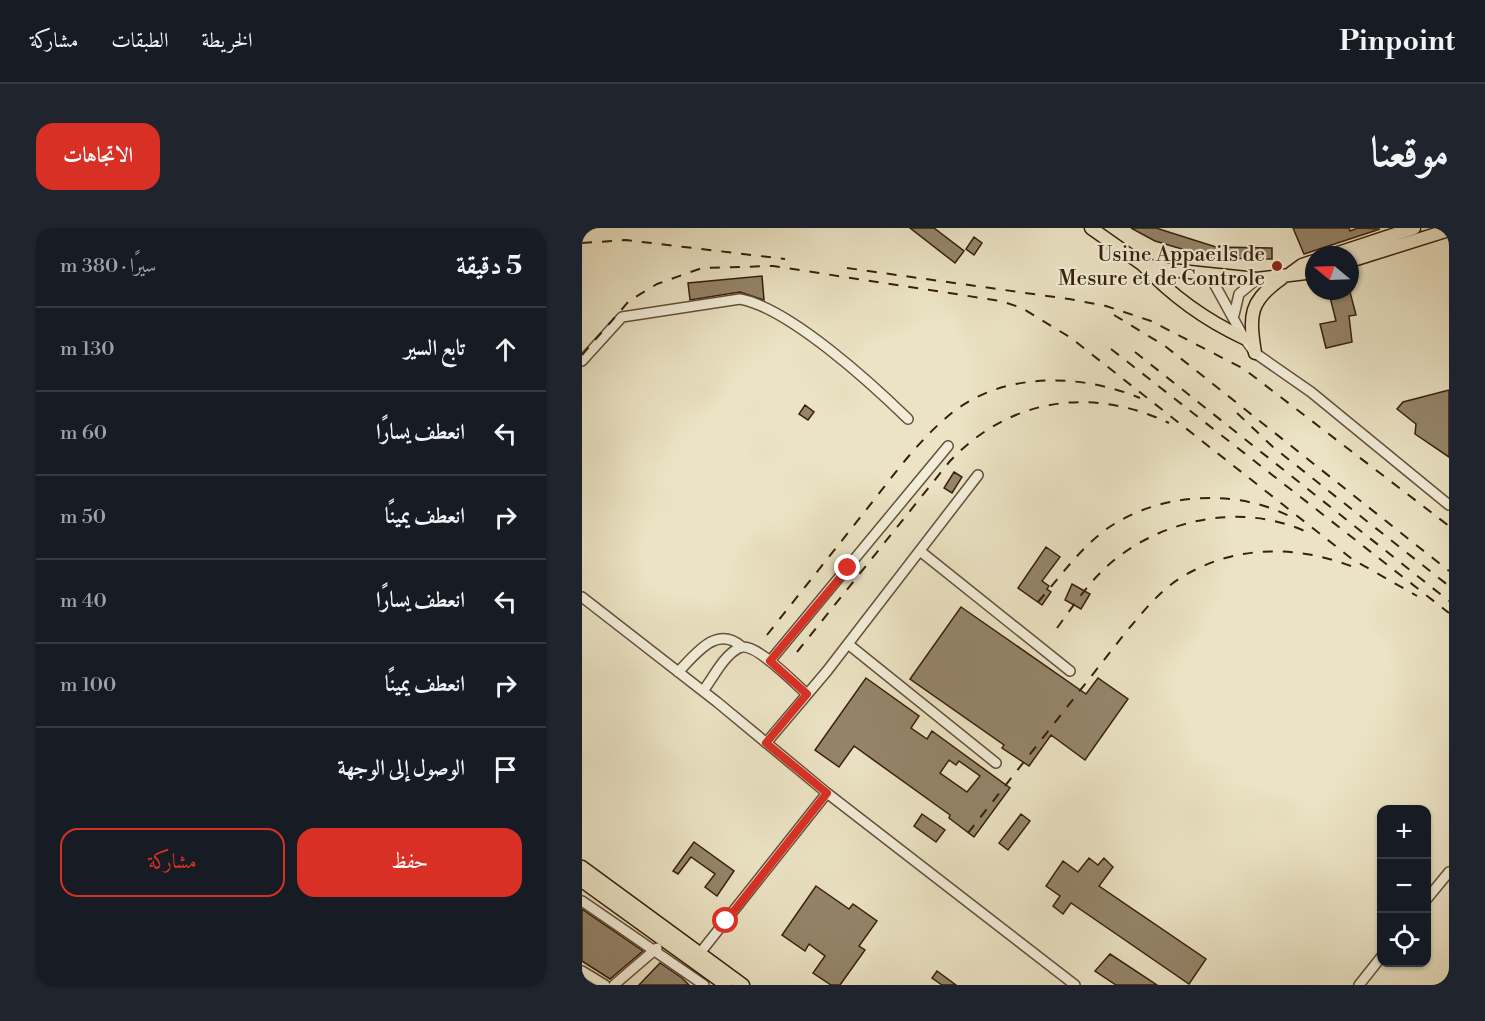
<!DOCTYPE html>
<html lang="ar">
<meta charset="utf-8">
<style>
:root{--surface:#171b24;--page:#20242c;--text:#f1f3f6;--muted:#9ea1a6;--line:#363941;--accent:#d93025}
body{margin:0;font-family:"Libre Bodoni",Amiri,serif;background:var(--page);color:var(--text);direction:rtl}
.controls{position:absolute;right:18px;bottom:18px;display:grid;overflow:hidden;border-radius:12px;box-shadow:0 2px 4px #0004}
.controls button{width:54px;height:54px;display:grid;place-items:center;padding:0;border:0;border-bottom:2px solid var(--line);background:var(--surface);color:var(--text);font:30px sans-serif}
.compass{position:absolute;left:723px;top:18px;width:54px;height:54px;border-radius:50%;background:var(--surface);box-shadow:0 2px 4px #0004;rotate:289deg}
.stop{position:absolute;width:18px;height:18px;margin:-14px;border:4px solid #d93025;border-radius:50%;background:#fff}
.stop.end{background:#d93025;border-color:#fff;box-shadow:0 2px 6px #0008}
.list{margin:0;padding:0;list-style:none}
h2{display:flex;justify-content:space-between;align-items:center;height:78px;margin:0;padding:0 24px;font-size:26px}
h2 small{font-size:20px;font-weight:400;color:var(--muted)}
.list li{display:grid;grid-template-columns:39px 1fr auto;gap:18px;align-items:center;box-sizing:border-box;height:84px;padding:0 24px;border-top:2px solid var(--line)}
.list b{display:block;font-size:22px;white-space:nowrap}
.list em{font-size:20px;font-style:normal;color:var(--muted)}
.actions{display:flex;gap:12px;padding:18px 24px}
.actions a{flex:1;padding:14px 0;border:2px solid var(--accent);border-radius:18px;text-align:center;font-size:21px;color:var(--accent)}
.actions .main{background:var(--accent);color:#fff}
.icon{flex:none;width:33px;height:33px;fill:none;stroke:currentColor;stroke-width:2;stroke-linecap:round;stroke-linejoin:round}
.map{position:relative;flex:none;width:867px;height:757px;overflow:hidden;direction:ltr;border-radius:18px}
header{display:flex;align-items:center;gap:36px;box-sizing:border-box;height:84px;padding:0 30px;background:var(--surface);border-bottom:2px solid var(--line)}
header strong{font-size:28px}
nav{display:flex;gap:33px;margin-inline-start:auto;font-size:21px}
.intro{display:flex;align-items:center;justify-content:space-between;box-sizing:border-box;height:144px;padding:0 36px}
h1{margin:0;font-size:42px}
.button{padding:15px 27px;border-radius:18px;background:var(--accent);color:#fff;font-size:21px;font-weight:700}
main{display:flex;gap:36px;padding:0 36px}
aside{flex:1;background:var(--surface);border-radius:18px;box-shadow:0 2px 4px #0004}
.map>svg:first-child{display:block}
.building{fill:#95856b;stroke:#381f0b;stroke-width:1.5;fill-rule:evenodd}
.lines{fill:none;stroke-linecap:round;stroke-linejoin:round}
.minor-casing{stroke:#655039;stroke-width:12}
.major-casing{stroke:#381f0b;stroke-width:15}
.minor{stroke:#f2edd9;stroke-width:9}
.major{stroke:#ebe3c4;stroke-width:12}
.rail{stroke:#381f0b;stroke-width:2;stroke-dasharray:10 10;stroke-linecap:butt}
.route{stroke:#d93025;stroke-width:8}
.poi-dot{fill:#8f2418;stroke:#f2edd9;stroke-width:2}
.labels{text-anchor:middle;stroke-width:4.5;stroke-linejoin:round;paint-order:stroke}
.poi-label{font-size:21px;fill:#381f0b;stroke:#f2edd9;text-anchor:end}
</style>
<header>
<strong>Pinpoint</strong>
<nav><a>الخريطة</a><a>الطبقات</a><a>مشاركة</a></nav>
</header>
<div class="intro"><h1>موقعنا</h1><a class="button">الاتجاهات</a></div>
<main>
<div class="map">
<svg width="867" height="757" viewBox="0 0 867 757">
<rect width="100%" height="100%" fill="#ebe3c4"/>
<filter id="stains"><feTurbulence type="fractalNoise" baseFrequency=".00333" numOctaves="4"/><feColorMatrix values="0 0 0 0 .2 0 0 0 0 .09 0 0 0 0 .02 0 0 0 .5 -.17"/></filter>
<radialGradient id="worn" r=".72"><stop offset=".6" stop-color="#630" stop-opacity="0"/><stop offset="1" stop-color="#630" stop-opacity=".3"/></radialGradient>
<path class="building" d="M 328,0 L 352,0 L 382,23 L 373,35 Z
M 549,0 L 574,0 L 634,19 L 690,20 L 690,31 L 630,30 L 573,13 Z
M 711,0 L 767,0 L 768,3 L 776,0 L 798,1 L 722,26 Z
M 392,9 L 400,15 L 392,27 L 384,21 Z
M 180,48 L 182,72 L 158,64 L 108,72 L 106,55 Z
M 768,64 L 774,87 L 767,88 L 770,114 L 744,120 L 738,96 L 754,93 L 748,69 Z
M 867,162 L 867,229 L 833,206 L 834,196 L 815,181 L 821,174 Z
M 223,177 L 232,184 L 226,192 L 217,186 Z
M 372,244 L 380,249 L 370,265 L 362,260 Z
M 464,319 L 478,329 L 460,353 L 467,358 L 465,361 L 469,364 L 460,377 L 436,360 Z
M 490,356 L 508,366 L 499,381 L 483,372 Z
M 379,379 L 504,466 L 516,450 L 546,471 L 503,532 L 469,507 L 447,538 L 420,520 L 422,517 L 328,451 Z
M 284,450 L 337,488 L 329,500 L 345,511 L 350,503 L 428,560 L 392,609 L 367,590 L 368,587 L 272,518 L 257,539 L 233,522 ZM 367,532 L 374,537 L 377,533 L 398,548 L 385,564 L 358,545 Z
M 340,586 L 363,602 L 354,614 L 332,598 Z
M 439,586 L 448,593 L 426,622 L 417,615 Z
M 112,614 L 152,643 L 135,668 L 123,659 L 133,646 L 109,629 L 96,646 L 91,643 Z
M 507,630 L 516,637 L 522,630 L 531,639 L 517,658 L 624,731 L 607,756 L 489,675 L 481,686 L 471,678 L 478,668 L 464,658 L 481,633 L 496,644 Z
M 234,658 L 267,681 L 271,676 L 295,693 L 277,718 L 283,722 L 258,757 L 249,757 L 231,745 L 243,728 L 227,716 L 223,723 L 200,707 Z
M 0,681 L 61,723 L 28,751 L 0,733 Z
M 528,726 L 575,757 L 534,757 L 513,743 Z
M 78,735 L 100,750 L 107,757 L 57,757 Z
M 355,743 L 374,757 L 360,757 L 350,750 Z"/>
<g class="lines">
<defs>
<path id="minor" d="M 628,48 L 662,110 L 673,125 L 729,164 L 867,277
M 652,87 L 657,66 L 675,51
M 0,133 L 40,89 L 158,71 C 207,80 289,155 326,191
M 338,323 L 488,443
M 0,369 L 135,474 L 245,565 L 493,757
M 266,416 L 414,535
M 188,433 L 366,218
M 96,444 C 114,426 134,397 159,418
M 121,463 C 131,450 142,427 157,420 C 172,412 213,456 225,466
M 184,515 L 245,443 L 396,247
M 844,672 L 867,644
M 0,673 L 122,757
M 118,725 L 245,565
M 0,743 L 23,757
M 32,757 L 75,720
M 777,757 L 800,728"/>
<path id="major" d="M 509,0 L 560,36 L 588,42 L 675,51 L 732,44
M 750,27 L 832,0
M 768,33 L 867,2
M 560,36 C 589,67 623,92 662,110
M 709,45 L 720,37 L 732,33
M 673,125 C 667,87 667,73 700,50
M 0,639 L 161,757
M 0,653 L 144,757"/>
</defs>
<use href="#minor" class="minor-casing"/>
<use href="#major" class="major-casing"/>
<use href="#minor" class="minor"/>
<use href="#major" class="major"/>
<path class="rail" d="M 0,15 L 44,12 L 203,31
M 265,40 L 487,71 L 524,78 L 569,93 L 662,141 L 867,298
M 532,87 L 583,118 L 867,343
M 529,121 L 867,385
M 553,124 L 867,373
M 0,127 L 47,73 L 75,56 L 120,40 L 191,38 L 419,73 L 440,80 L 489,110 L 770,331 L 835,368
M 655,185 L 691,219 L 867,358
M 456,374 C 478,349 499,319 526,300 C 577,265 652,260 707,288
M 475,400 C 492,377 508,352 531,333 C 585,289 665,274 729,306
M 185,407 C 218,365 251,324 284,282 C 311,248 337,211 371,184 C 424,143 500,146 558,170
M 215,424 L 368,233 C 428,170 509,158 587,195
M 386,605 L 544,404 C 561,384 578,362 600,349 C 654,316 717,317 774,340"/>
</g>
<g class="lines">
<path class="route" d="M 144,693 L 245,565 L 184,515 L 225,466 L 188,433 L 266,340"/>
</g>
<circle class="poi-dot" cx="695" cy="38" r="6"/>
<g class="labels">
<g class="poi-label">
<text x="683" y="33">Usine Appaeils de<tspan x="683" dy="24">Mesure et de Controle</tspan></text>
</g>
</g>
<rect width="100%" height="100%" filter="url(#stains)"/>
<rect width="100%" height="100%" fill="url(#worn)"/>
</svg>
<div class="controls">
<button>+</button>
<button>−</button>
<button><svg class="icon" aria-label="locate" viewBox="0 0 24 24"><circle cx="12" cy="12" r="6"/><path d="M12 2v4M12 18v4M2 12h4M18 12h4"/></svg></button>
</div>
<svg class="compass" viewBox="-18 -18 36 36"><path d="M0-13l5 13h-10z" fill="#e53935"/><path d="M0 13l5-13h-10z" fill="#9ea1a6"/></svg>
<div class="stop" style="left:144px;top:693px"></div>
<div class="stop end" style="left:266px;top:340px"></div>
</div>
<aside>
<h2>5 دقيقة<small>سيرًا · 380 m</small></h2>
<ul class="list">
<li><svg class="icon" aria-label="ahead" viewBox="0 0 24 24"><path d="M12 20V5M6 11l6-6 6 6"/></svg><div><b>تابع السير</b></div><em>130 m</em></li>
<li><svg class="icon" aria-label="left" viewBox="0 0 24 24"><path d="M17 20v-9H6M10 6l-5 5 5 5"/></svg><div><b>انعطف يسارًا</b></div><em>60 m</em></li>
<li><svg class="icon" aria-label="right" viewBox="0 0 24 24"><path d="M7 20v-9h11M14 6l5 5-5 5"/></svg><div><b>انعطف يمينًا</b></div><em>50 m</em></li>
<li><svg class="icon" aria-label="left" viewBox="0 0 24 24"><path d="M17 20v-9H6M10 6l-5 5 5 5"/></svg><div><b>انعطف يسارًا</b></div><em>40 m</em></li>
<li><svg class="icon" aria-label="right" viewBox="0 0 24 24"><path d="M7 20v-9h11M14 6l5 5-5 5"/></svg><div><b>انعطف يمينًا</b></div><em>100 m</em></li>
<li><svg class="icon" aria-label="arrive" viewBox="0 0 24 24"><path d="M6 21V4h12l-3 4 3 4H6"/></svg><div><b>الوصول إلى الوجهة</b></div></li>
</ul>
<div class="actions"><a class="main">حفظ</a><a>مشاركة</a></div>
</aside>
</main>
